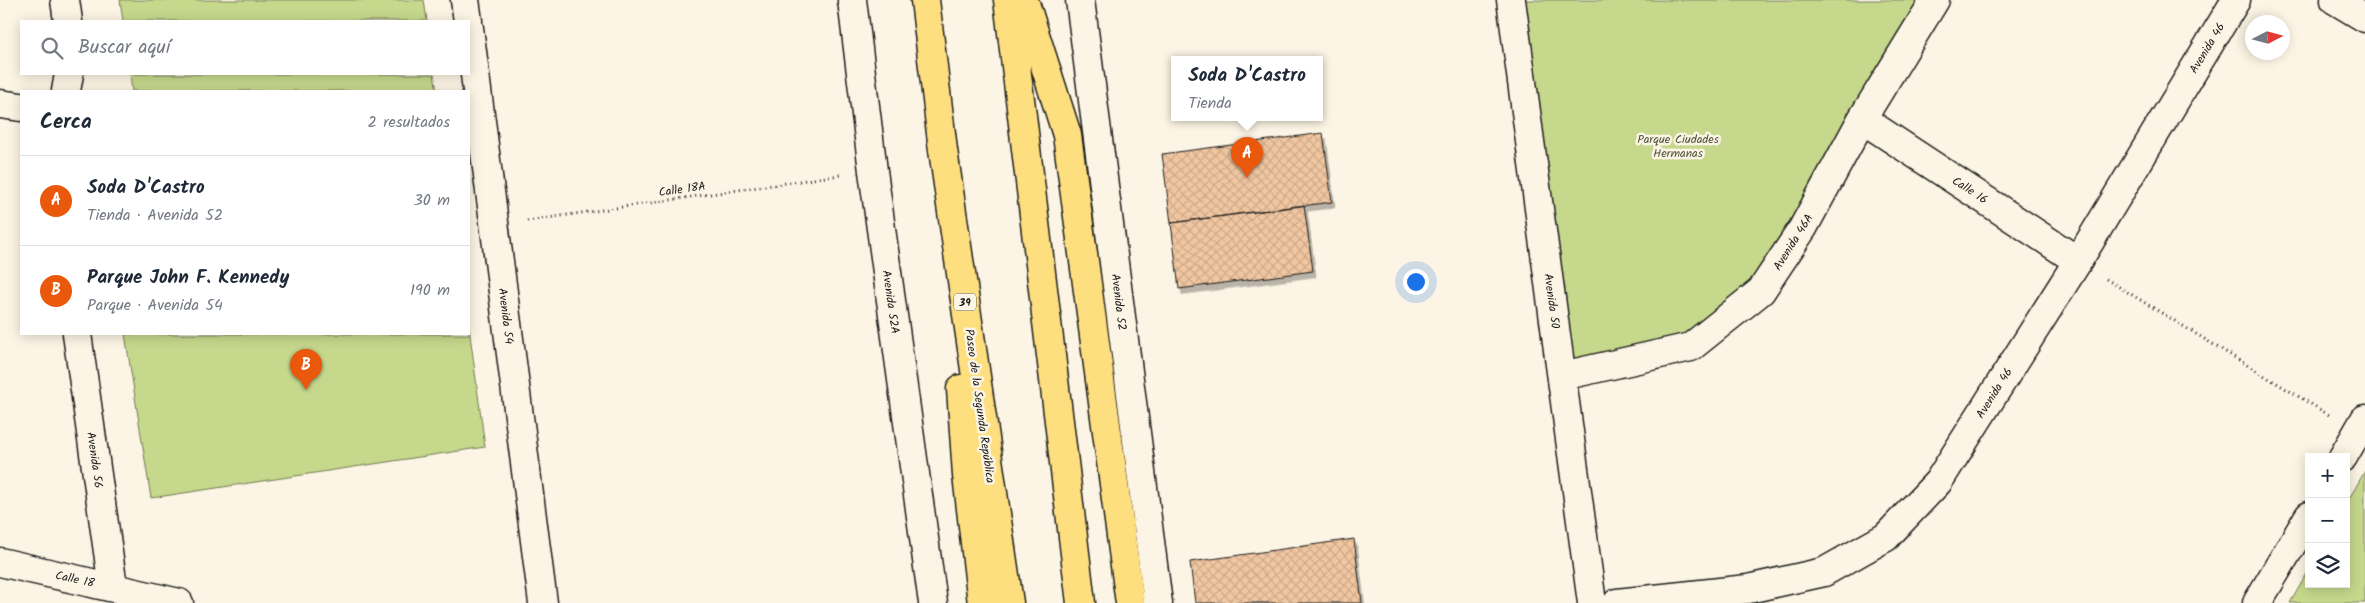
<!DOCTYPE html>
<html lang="es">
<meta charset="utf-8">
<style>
:root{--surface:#fff;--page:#f6f6f7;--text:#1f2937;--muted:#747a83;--line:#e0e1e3;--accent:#ea580c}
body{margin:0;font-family:Kalam,sans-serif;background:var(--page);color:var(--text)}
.controls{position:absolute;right:15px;bottom:15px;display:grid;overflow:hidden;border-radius:0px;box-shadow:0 2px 12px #0003}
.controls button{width:45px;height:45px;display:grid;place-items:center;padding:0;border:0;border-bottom:1px solid var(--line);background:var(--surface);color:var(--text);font:25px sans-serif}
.compass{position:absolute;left:2245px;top:15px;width:45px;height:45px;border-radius:50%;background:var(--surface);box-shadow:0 2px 12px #0003;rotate:84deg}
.you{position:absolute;left:1415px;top:281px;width:18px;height:18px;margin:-12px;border:4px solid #fff;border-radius:50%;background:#1a73e8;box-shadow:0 0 0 8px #1a73e833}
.badge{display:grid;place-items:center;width:32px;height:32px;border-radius:50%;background:var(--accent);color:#fff;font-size:16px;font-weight:700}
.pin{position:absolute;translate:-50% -41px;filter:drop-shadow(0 1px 2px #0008)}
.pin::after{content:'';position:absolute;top:26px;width:18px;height:15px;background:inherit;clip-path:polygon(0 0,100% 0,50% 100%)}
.popup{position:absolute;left:1171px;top:56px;width:152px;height:65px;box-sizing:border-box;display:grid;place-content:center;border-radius:0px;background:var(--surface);filter:drop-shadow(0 1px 4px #0005);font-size:16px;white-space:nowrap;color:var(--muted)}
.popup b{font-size:19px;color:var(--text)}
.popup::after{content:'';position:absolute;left:50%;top:100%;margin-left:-10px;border:10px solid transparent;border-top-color:var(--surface)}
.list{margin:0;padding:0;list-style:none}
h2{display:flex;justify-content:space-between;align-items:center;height:65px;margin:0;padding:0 20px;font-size:21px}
h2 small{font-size:16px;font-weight:400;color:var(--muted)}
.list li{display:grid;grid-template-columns:32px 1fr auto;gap:15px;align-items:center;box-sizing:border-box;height:90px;padding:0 20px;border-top:1px solid var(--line)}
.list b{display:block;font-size:19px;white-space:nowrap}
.list p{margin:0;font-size:16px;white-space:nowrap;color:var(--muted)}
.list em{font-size:16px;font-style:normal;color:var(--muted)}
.icon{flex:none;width:28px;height:28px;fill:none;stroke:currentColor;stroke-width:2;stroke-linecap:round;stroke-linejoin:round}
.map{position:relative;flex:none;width:2365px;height:603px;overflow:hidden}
.search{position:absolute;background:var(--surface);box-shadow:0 2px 12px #0003;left:20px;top:20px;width:450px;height:55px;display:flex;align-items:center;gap:12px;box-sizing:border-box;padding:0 18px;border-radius:0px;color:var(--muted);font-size:19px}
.panel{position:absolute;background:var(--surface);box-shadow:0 2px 12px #0003;left:20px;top:90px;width:450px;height:245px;border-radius:0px}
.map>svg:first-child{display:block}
.green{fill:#c6d88c;stroke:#717a54}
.building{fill:url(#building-cross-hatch);stroke:#1c1c1c;filter:url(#shadow)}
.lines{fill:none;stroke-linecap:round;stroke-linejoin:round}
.minor-casing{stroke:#1c1c1c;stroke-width:31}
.tertiary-casing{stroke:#1c1c1c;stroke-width:31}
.trunk-casing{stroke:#1c1c1c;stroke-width:31}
.path{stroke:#1c1c1c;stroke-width:3;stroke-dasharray:1 4;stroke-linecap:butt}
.minor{stroke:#fcf5e5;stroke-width:28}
.tertiary{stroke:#fcf5e5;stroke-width:28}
.trunk{stroke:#fedf80;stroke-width:28}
.labels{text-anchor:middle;stroke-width:5;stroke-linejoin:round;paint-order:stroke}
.shield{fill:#fcf5e5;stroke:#5f5d58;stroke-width:1}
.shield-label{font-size:11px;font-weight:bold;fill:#1c1c1c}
.street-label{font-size:12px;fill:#1c1c1c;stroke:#fcf5e5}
.park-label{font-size:12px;fill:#4f543e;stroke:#fcf5e5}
</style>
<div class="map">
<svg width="2365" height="603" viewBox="0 0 2365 603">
<defs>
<pattern id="building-cross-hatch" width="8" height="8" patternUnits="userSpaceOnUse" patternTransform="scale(1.25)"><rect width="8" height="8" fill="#f1c7a1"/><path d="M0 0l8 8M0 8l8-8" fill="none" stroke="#ceaa8a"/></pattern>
<filter id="shadow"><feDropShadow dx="3" dy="5.5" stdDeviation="0" flood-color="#0004"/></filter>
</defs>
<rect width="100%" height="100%" fill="#fcf5e5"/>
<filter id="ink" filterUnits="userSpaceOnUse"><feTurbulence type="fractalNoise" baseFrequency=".02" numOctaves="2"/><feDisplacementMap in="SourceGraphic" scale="10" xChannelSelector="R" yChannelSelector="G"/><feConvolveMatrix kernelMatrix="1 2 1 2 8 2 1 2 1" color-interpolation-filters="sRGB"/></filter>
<g filter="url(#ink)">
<path class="green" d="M 120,0 L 424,0 L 427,21 L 123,21 Z
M 1511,0 L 1935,0 L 1803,228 L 1691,347 L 1562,376 Z
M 130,74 L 434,74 L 437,91 L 132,91 Z
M 469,327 L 485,447 L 151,498 L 125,334 L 469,334 Z
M 2365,471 L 2365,603 L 2290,603 L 2309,570 L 2309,584 L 2346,584 L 2346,504 Z"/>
<path class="building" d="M 1323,133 L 1332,202 L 1171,223 L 1162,154 Z
M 1304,205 L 1313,271 L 1179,289 L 1171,223 Z
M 1354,539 L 1362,603 L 1195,603 L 1190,562 Z"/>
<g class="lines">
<defs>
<path id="minor" d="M 65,0 L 68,21
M 465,0 L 468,21
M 852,0 L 873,171 L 933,603
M 1080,0 L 1158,603
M 1511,0 L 1592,603
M 2335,0 L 2365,18
M 469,28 L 543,603
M 66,91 L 69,74
M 0,104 L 21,107
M 1862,119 L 2078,261
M 77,334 L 113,587
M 1562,376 L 1691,347 L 1761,291 L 1803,228 L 1862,119 L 1935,0
M 0,562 L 179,603
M 1617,603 L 1748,589 L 1824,572 L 1886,537 L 1938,482 L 2078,261 L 2236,0"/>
<path id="tertiary" d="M 2343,457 L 2365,419
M 2257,603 L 2309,516"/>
<path id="trunk" d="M 925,0 L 943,150 L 1009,603
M 1008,0 L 1081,603
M 1024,0 L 1067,135 L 1130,603
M 961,389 L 967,475 L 982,603"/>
</defs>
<use href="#minor" class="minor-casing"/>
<use href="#tertiary" class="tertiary-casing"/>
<use href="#trunk" class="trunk-casing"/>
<path class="path" d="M 527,221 L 840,175
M 2106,279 L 2329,415"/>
<use href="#minor" class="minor"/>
<use href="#tertiary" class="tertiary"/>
<use href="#trunk" class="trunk"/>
</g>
</g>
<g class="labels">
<rect class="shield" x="954" y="293.5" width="22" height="17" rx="4"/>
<g class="shield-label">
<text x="965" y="306">39</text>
</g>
<g class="street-label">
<text transform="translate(2207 48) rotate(-59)" y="4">Avenida 46</text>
<text transform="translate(682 189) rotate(-8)" y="4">Calle 18A</text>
<text transform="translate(1970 190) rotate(33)" y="4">Calle 16</text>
<text transform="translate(1793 242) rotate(-58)" y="4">Avenida 46A</text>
<text transform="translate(1552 301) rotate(82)" y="4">Avenida 50</text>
<text transform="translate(891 302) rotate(82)" y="4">Avenida 52A</text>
<text transform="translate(1119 302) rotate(83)" y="4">Avenida 52</text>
<text transform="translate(506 316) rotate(83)" y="4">Avenida 54</text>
<text transform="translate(1994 393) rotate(-58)" y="4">Avenida 46</text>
<text transform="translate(980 406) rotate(82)" y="4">Paseo de la Segunda República</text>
<text transform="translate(95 460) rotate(82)" y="4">Avenida 56</text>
<text transform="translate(75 579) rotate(12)" y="4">Calle 18</text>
</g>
<g class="park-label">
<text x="1678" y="143">Parque Ciudades<tspan x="1678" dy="14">Hermanas</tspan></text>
</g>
</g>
</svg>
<div class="controls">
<button>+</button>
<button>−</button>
<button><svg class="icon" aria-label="layers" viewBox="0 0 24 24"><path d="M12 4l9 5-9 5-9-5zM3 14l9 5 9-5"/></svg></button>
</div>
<svg class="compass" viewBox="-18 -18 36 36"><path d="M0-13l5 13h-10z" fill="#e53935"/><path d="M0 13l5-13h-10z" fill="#747a83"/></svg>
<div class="you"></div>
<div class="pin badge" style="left:1247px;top:178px">A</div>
<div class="popup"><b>Soda D'Castro</b>Tienda</div>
<div class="pin badge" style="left:306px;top:390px">B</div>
<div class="search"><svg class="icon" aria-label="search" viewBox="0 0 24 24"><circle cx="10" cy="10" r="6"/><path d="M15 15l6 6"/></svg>Buscar aquí</div>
<section class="panel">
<h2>Cerca<small>2 resultados</small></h2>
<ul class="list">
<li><span class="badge">A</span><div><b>Soda D'Castro</b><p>Tienda · Avenida 52</p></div><em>30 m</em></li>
<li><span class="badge">B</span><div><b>Parque John F. Kennedy</b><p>Parque · Avenida 54</p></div><em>190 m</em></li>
</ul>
</section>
</div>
